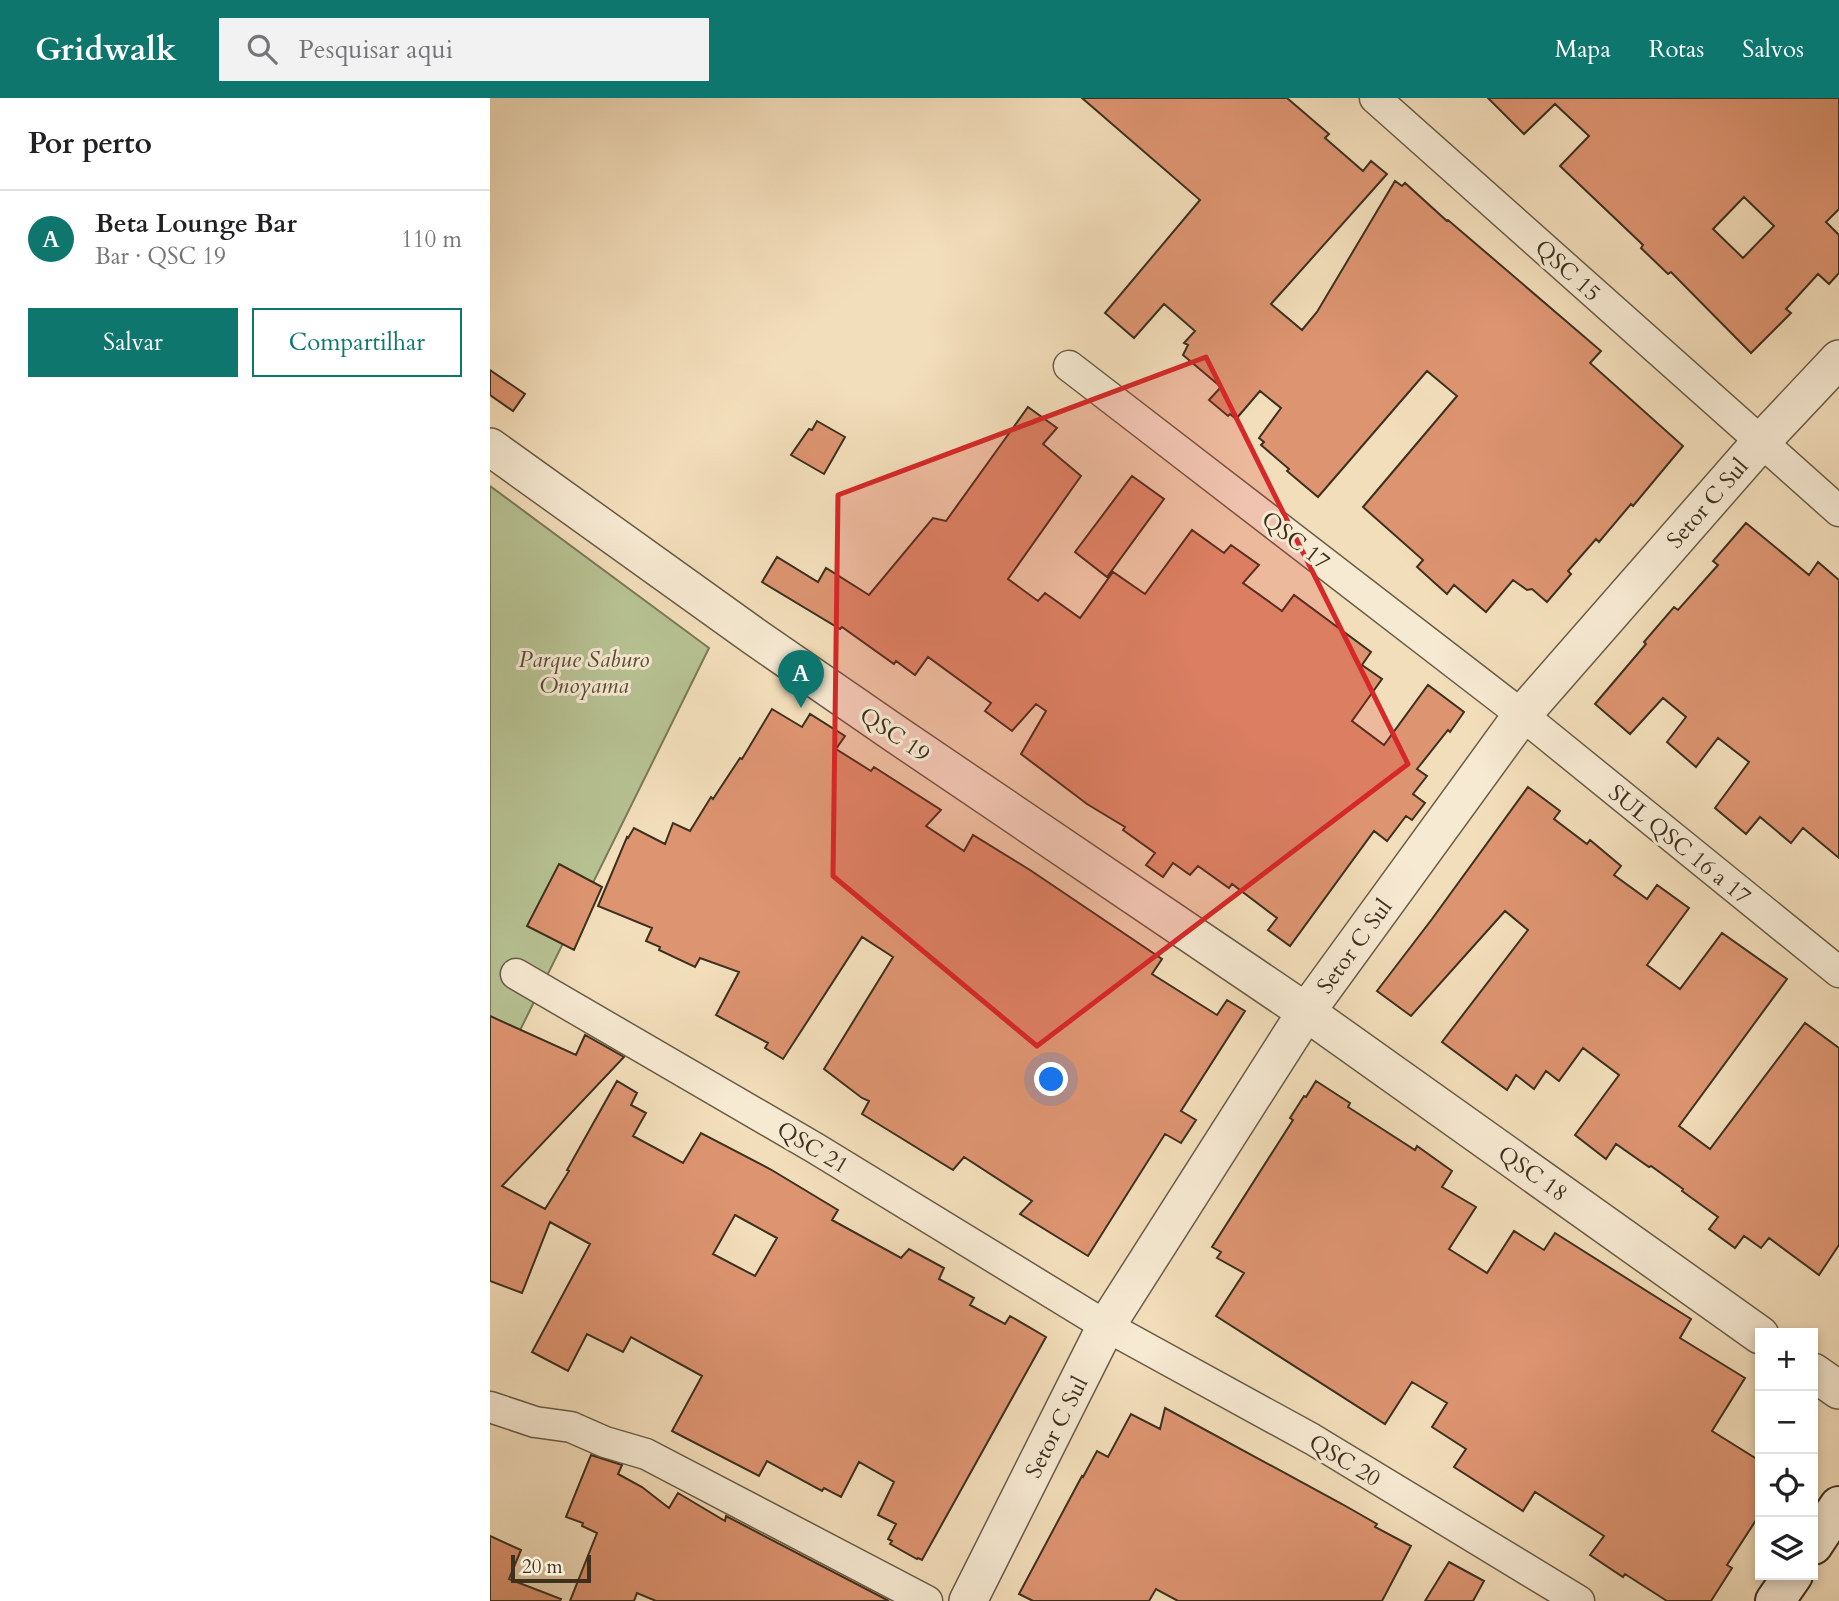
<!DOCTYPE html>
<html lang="pt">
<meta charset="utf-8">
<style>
:root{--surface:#fff;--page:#f2f2f2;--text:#202124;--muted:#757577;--line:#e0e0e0;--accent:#0f766e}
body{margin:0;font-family:Cardo,serif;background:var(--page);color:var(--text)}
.controls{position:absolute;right:21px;bottom:21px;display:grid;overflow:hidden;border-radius:0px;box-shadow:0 4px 10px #0003}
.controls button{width:63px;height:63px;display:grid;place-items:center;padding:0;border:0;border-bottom:2px solid var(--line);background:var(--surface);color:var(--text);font:35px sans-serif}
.scale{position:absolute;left:21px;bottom:18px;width:80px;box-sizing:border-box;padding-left:7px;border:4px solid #3d301f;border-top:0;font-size:19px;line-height:24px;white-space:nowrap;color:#3d301f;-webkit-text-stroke:5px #f7ead3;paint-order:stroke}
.you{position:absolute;left:562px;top:982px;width:24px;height:24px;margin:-18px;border:5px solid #fff;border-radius:50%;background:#1a73e8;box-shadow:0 0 0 10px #1a73e833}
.badge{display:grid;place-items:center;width:46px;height:46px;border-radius:50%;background:var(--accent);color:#fff;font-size:23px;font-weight:700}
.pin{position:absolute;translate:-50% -58px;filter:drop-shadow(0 2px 4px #0008)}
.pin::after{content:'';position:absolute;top:37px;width:24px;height:21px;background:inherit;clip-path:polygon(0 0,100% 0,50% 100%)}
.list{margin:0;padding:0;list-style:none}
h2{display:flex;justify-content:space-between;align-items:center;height:91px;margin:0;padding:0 28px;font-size:30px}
h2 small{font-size:23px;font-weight:400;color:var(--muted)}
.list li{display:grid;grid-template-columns:46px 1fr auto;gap:21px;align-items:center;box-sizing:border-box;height:98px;padding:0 28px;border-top:2px solid var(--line)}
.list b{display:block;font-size:26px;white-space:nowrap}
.list p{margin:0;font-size:23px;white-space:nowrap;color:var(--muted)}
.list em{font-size:23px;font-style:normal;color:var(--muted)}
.actions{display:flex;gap:14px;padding:21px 28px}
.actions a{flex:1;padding:16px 0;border:2px solid var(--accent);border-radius:0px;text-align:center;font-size:24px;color:var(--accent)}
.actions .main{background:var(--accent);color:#fff}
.icon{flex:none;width:38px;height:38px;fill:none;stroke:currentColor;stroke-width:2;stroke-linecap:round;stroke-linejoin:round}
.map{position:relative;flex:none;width:1349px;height:1503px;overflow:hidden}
header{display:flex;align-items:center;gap:42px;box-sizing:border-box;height:98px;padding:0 35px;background:var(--accent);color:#fff}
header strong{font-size:33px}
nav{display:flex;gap:38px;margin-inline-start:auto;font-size:24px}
.search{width:490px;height:63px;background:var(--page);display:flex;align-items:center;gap:18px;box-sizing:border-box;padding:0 24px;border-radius:0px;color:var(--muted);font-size:26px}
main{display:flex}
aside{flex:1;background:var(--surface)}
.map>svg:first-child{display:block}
.green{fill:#b7c293;stroke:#7a7959;stroke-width:2}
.building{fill:#dd9471;stroke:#3d301f;stroke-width:2;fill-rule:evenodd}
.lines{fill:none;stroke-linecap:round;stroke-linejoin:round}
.minor-casing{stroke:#6a5c46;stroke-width:33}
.tertiary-casing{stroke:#6a5c46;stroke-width:40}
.secondary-casing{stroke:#3d301f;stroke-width:42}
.minor{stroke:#f7ead3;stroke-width:30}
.tertiary{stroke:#f7ead3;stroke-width:37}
.secondary{stroke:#f7ead3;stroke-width:38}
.marked{fill:#d62828;fill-opacity:0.2;stroke:#d62828;stroke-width:5;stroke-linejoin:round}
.labels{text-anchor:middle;stroke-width:6;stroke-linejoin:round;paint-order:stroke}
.street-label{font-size:23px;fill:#3d301f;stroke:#f7ead3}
.park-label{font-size:23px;font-style:italic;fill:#554d36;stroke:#f7ead3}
</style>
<header>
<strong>Gridwalk</strong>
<div class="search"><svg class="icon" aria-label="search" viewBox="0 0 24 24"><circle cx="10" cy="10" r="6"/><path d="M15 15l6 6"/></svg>Pesquisar aqui</div>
<nav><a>Mapa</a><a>Rotas</a><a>Salvos</a></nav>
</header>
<main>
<aside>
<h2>Por perto<small></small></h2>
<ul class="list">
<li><span class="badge">A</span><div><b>Beta Lounge Bar</b><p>Bar · QSC 19</p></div><em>110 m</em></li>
</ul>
<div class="actions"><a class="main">Salvar</a><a>Compartilhar</a></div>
</aside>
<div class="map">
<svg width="1349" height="1503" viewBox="0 0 1349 1503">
<rect width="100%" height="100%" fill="#f3debb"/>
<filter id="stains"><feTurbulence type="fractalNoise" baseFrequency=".00286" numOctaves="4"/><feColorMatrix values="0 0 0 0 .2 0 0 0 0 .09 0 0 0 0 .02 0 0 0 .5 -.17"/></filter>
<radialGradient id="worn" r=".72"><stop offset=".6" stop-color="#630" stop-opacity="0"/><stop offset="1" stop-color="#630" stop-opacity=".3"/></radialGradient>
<path class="green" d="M 0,388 L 219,550 L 0,993 Z"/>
<path class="building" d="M 592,0 L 797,0 L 839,36 L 835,40 L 873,73 L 881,63 L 897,76 L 781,206 L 812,232 L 827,214 L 905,83 L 912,88 L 915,85 L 957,123 L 958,122 L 1111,253 L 1100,265 L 1193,348 L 1143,408 L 1141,406 L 1109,444 L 1106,441 L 1078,473 L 1081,476 L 1057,504 L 1042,491 L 1037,492 L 1023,482 L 996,514 L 964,487 L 957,496 L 927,469 L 933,462 L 873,409 L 967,298 L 937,273 L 828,399 L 797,373 L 799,371 L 771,347 L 774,344 L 769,340 L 791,310 L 770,293 L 746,321 L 740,316 L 738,318 L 719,302 L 731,289 L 693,257 L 698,247 L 694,245 L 705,233 L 674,206 L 644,240 L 615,215 L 710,102 Z
M 998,0 L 1349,0 L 1349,111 L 1336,124 L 1349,137 L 1349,175 L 1339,186 L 1328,176 L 1296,211 L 1301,215 L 1261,255 L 1181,174 L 1178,176 L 1151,150 L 1153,147 L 1070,68 L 1099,38 L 1065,6 L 1034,36 ZM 1254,99 L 1284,128 L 1253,160 L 1223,131 Z
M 0,272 L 35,296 L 23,313 L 0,297 Z
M 538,309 L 567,330 L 553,346 L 591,378 L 518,481 L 548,503 L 555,495 L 590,520 L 623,474 L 655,496 L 702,432 L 734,455 L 741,447 L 769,467 L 753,485 L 792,513 L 804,497 L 881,554 L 872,567 L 892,581 L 862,623 L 894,647 L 938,587 L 974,614 L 960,634 L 958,632 L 927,671 L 937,678 L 923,696 L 935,705 L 922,722 L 916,718 L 897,743 L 884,733 L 800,848 L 778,832 L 787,820 L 742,786 L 739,790 L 708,768 L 700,777 L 683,765 L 673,779 L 656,767 L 665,755 L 633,732 L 635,729 L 597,706 L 531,656 L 556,613 L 546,606 L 522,633 L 495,613 L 501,605 L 438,559 L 425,577 L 406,563 L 404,566 L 352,529 L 350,531 L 272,484 L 287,459 L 328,484 L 336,470 L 379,497 L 443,420 L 456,423 Z
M 327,323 L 355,339 L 334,376 L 301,357 L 319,331 L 322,332 Z
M 642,378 L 674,401 L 617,479 L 585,454 Z
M 1256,425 L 1319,477 L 1328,464 L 1349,482 L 1349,760 L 1313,730 L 1301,745 L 1270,719 L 1256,736 L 1225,710 L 1259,664 L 1228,640 L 1206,669 L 1177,644 L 1196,619 L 1173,600 L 1140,636 L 1105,606 L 1156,546 L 1154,544 L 1184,509 L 1188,512 L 1228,467 L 1223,463 Z
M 282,611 L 312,629 L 320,616 L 355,638 L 346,651 L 381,673 L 384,669 L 451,712 L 436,728 L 474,753 L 483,737 L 540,772 L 672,861 L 662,876 L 727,917 L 737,902 L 755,913 L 691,1013 L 706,1022 L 691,1045 L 675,1036 L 598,1158 L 530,1116 L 542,1103 L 474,1059 L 463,1072 L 372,1016 L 379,1003 L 372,1000 L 334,971 L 403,859 L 372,839 L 293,961 L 275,950 L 278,945 L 226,917 L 249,874 L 210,860 L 205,869 L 169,852 L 170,849 L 156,843 L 162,830 L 108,808 L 137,739 L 138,740 L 144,730 L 175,746 L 183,725 L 200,733 L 221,699 L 223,701 L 250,660 L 252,661 Z
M 1038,689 L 1070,713 L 1064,721 L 1097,746 L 1100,742 L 1131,768 L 1124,777 L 1157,801 L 1167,787 L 1199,810 L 1157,867 L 1190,891 L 1232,835 L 1297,881 L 1189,1028 L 1220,1051 L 1315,925 L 1349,950 L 1349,1147 L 1329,1177 L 1279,1140 L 1271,1150 L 1254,1138 L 1245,1150 L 1219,1131 L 1228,1119 L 1192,1093 L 1193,1091 L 1161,1068 L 1159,1069 L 1126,1046 L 1116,1061 L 1085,1037 L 1129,977 L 1093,950 L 1069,983 L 1056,973 L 1044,991 L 1026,977 L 1017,992 L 952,944 L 1038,832 L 1015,813 L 921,918 L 887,893 L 942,821 Z
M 69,766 L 112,789 L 84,852 L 37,828 Z
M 0,918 L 86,957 L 95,937 L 134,959 L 12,1088 L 55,1111 L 79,1073 L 77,1072 L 127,983 L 147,995 L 141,1007 L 156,1015 L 143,1038 L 193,1065 L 211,1035 L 280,1071 L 348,1112 L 342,1122 L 411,1160 L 419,1151 L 454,1170 L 449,1181 L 484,1200 L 480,1207 L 515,1226 L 520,1218 L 556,1239 L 432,1462 L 428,1460 L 427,1461 L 400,1446 L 402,1443 L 398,1441 L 406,1426 L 388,1417 L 404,1384 L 369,1364 L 351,1399 L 334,1390 L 332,1393 L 277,1363 L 269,1378 L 182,1333 L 212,1278 L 141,1239 L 133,1254 L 97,1236 L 78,1273 L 42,1254 L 100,1146 L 60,1124 L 32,1195 L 0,1183 ZM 245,1117 L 287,1140 L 265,1178 L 223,1156 Z
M 826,983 L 860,1005 L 858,1009 L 925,1052 L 927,1048 L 962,1073 L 952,1089 L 986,1109 L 959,1151 L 997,1175 L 1024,1133 L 1054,1152 L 1065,1135 L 1201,1221 L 1190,1240 L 1255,1280 L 1222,1333 L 1270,1363 L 1270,1416 L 1237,1467 L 1242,1470 L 1221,1503 L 1177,1503 L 1135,1476 L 1133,1479 L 1100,1457 L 1114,1438 L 1045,1394 L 1033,1413 L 964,1369 L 976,1351 L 942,1329 L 957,1305 L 922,1284 L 895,1326 L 726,1218 L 754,1175 L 727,1160 L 731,1154 L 722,1149 L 803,1022 L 800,1020 L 814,998 L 816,999 Z
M 675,1310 L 852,1406 L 887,1426 L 885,1429 L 921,1448 L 892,1503 L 688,1503 L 666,1491 L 659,1503 L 543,1503 L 529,1496 L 592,1378 L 593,1379 L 607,1353 L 618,1359 L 641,1316 L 670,1331 Z
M 101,1357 L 132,1367 L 128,1376 L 152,1389 L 179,1410 L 188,1395 L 235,1423 L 236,1418 L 399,1503 L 166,1503 L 147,1495 L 144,1503 L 80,1503 L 107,1435 L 92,1428 L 93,1425 L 76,1419 Z
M 0,1438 L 31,1452 L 19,1481 L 71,1501 L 70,1503 L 0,1503 Z
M 959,1464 L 994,1483 L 983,1503 L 935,1503 Z"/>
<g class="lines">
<defs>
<path id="minor" d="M 885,0 L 1349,413
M 579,268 L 1032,617 L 1349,874
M 26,876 L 325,1050 L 616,1228 L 822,1341 L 1089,1503
M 0,1309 L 45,1324 L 81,1329 L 115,1344 L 156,1356 L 437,1503"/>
<path id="tertiary" d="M 0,349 L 265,539 L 407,637 L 816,914 L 1270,1237
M 1323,1274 L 1349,1292
M 478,1503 L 616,1228 L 816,914 L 1032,617 L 1270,345 L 1349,261"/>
<path id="secondary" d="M 1323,1447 L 1349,1408
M 1285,1503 L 1303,1477"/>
</defs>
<use href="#minor" class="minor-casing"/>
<use href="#tertiary" class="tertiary-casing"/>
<use href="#secondary" class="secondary-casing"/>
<use href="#minor" class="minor"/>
<use href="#tertiary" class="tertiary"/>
<use href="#secondary" class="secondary"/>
</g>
<path class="marked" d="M 716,259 L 918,666 L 547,948 L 343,778 L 348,397 Z"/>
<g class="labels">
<g class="street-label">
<text transform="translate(1078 172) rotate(42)" y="8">QSC 15</text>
<text transform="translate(1217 405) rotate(-49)" y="8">Setor C Sul</text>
<text transform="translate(806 442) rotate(38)" y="8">QSC 17</text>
<text transform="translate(405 636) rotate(34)" y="8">QSC 19</text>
<text transform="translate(1190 746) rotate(39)" y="8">SUL QSC 16 a 17</text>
<text transform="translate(864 848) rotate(-54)" y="8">Setor C Sul</text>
<text transform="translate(323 1049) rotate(31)" y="8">QSC 21</text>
<text transform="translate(1043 1075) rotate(35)" y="8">QSC 18</text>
<text transform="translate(566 1329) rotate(-63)" y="8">Setor C Sul</text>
<text transform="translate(855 1362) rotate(31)" y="8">QSC 20</text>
</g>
<g class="park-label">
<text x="94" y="569">Parque Saburo<tspan x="94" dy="26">Onoyama</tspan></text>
</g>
</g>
<rect width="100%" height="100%" filter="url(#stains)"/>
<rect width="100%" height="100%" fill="url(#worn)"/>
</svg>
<div class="controls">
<button>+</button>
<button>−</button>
<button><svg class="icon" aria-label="locate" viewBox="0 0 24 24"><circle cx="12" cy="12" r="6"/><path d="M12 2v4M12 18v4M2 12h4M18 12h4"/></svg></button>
<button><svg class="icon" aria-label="layers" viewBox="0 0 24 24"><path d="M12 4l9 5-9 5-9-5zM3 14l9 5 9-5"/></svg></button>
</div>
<div class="scale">20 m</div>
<div class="you"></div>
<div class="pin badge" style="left:311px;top:610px">A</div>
</div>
</main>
